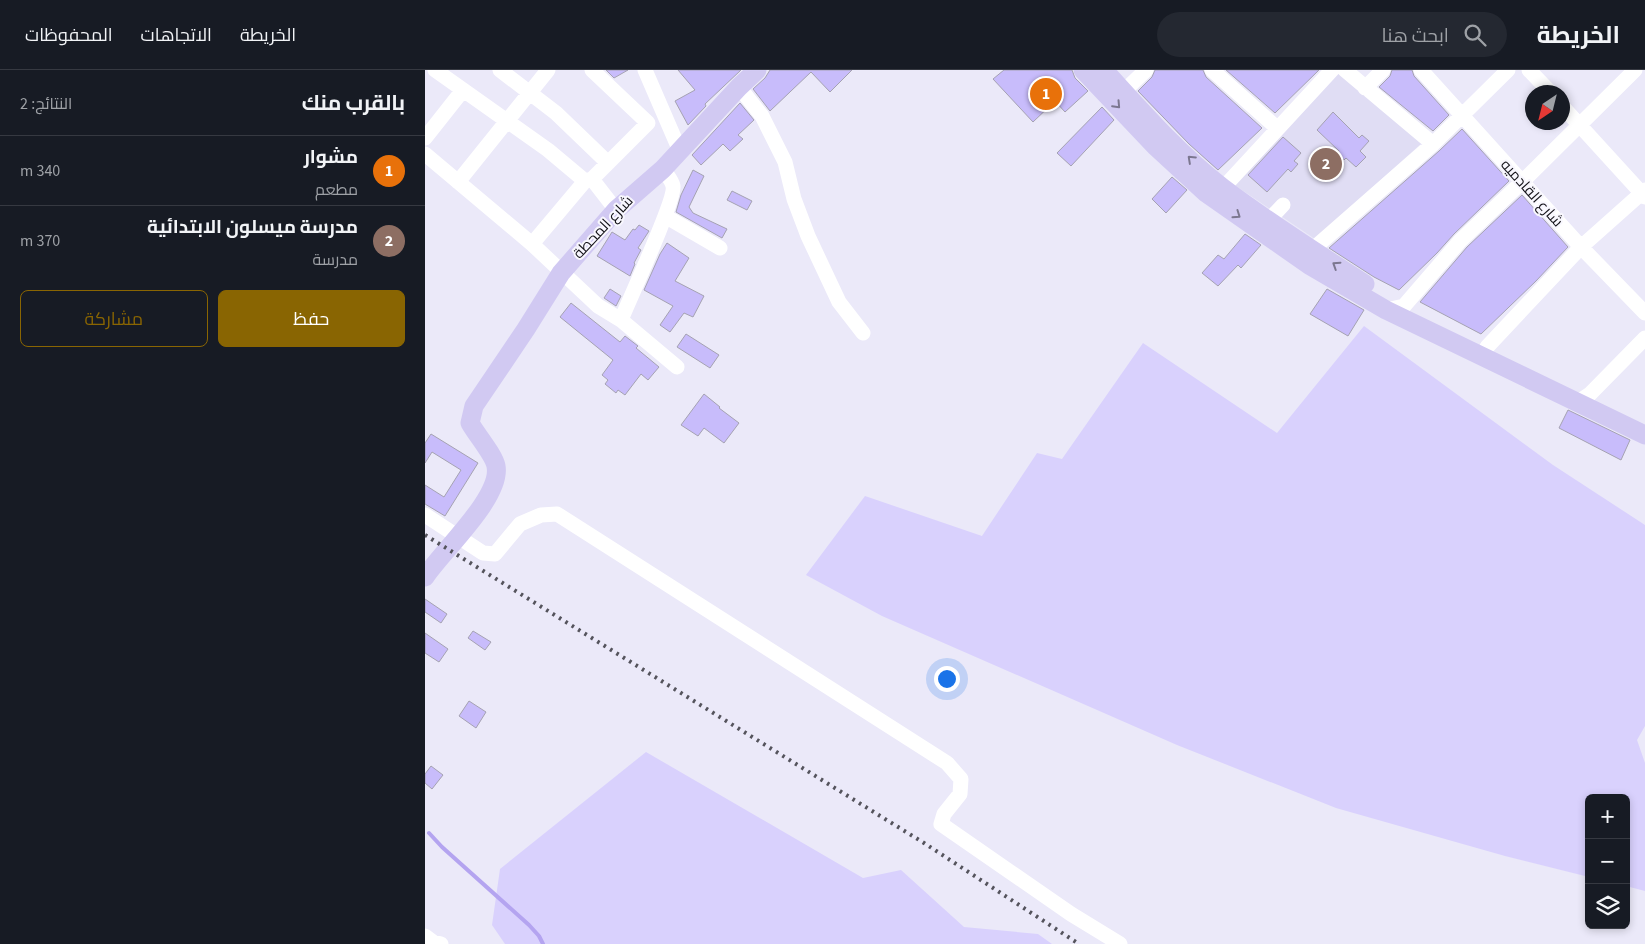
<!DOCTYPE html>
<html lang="ar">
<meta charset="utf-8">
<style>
:root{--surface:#171b24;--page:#242831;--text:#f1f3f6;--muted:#9ea1a6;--line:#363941;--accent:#896502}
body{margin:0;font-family:"Source Sans 3",Cairo,sans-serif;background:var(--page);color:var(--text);direction:rtl}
.controls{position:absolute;right:15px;bottom:15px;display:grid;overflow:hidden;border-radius:8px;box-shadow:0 2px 8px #0003}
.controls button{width:45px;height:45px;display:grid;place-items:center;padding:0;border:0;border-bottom:1px solid var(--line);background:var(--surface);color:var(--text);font:25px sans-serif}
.compass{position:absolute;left:1100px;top:15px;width:45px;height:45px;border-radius:50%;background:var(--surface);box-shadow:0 2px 8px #0003;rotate:215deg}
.you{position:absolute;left:521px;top:608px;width:18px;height:18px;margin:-12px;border:4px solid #fff;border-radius:50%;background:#1a73e8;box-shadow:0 0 0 8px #1a73e833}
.badge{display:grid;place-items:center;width:32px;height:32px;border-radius:50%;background:var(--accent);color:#fff;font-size:16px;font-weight:700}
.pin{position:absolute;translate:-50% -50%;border:2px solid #fff;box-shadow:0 1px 5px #0006}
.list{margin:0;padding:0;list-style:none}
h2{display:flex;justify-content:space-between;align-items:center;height:65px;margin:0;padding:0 20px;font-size:21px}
h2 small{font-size:16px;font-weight:400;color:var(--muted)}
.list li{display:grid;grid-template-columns:32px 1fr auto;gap:15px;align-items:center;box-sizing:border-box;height:70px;padding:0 20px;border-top:1px solid var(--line)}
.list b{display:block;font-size:19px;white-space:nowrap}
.list p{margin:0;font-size:16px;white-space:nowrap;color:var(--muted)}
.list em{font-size:16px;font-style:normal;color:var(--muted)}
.actions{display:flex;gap:10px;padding:15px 20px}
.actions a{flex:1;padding:11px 0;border:1px solid var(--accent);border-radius:8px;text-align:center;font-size:18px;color:var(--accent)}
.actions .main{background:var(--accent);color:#fff}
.icon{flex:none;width:28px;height:28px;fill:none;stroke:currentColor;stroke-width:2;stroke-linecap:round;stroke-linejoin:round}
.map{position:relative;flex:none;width:1220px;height:874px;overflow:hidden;direction:ltr}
header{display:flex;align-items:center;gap:30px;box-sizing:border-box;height:70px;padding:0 25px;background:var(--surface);border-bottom:1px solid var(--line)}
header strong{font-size:24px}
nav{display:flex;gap:28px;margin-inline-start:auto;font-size:18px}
.search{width:350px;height:45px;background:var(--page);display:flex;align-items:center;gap:12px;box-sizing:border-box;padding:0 18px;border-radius:28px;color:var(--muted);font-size:19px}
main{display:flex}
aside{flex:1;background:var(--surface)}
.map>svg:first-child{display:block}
.built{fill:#e0ddf4}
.green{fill:#d9d1fd}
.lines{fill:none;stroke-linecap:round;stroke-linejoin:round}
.stream{stroke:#b4a4f0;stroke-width:4}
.building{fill:#c8bcfb;stroke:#a5a2b2}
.minor{stroke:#fff;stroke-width:15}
.major{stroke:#d1c9f2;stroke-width:19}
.rail{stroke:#54535c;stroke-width:4;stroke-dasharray:2.5 5;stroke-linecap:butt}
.oneway{stroke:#7c7790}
.labels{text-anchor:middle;stroke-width:4;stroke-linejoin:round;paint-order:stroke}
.street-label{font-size:15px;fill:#131218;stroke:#f8f7fe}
</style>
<header>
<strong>الخريطة</strong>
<div class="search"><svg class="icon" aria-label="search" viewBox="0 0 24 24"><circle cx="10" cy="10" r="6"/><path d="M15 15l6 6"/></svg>ابحث هنا</div>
<nav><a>الخريطة</a><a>الاتجاهات</a><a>المحفوظات</a></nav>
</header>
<main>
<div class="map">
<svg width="1220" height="874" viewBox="0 0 1220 874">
<rect width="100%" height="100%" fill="#ebe9f9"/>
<path class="built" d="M 914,1 L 997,73 L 890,169 L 808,114 Z"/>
<path class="green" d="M 939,256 L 1128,395 L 1220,455 L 1220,656 L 1212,670 L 1220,693 L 1220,821 L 1201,816 L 1201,728 L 1164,728 L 1164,807 L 1080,786 L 911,738 L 752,675 L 457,546 L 381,505 L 440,426 L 557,466 L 612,383 L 637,389 L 718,273 L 852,363 Z
M 221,682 L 438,808 L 476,800 L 539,857 L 613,864 L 627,874 L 80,874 L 67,855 L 75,799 Z"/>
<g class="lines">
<path class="stream" d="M 4,763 L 17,777 L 104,855 L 114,866 L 118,874"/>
</g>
<path class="building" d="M 181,0 L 203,0 L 189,8 Z
M 253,0 L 316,0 L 280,34 L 281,36 L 263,55 L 250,31 L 270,20 Z
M 345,0 L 427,0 L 405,22 L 386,2 L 345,41 L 328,19 L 340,8 Z
M 579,0 L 647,0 L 650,8 L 663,21 L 640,42 L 630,31 L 608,52 L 568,9 Z
M 730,0 L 778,0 L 781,7 L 837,58 L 793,100 L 764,74 L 713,21 L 727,7 Z
M 801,0 L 894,0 L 850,43 Z
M 967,0 L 987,0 L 989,6 L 1024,45 L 1008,61 L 954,17 L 965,6 Z
M 315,33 L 329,50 L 313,65 L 318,69 L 305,81 L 298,74 L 276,95 L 267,85 Z
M 677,37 L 689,50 L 646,96 L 632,83 Z
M 908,42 L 934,68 L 937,65 L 944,71 L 935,81 L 941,87 L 931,97 L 921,88 L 919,90 L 912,84 L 914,81 L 892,60 Z
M 1037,59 L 1084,111 L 1029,164 L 1012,183 L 974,220 L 949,207 L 904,178 L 1014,81 Z
M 858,67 L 876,83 L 869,91 L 873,94 L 866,102 L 863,99 L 842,122 L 823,105 Z
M 268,100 L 279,106 L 264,137 L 268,143 L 302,159 L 297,168 L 251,142 L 256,125 Z
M 747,107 L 762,120 L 741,143 L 727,129 Z
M 307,121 L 327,131 L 322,140 L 302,130 Z
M 1097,125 L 1143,177 L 1111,211 L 1056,264 L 995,232 L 1042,177 Z
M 214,155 L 224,161 L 213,178 L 216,180 L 209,193 L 210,194 L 205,206 L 172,186 L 187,162 L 200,170 L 208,159 L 210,160 Z
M 820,164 L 836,175 L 816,198 L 813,195 L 793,216 L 777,203 L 793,185 L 799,189 Z
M 242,173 L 264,188 L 250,211 L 279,226 L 268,247 L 259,243 L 245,262 L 235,255 L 248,236 L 219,220 L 235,184 Z
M 185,219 L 196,226 L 191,236 L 179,228 Z
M 902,219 L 939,240 L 923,266 L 885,244 Z
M 146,233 L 195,272 L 200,266 L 213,276 L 211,278 L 234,297 L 223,310 L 216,304 L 200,325 L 193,320 L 191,323 L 180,314 L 183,310 L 177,305 L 188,290 L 135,247 Z
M 261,264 L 294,285 L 285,298 L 252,277 Z
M 279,324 L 295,337 L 294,338 L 314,353 L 299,373 L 279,358 L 273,366 L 256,355 Z
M 1143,340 L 1205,370 L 1196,390 L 1134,358 Z
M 6,364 L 53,393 L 20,446 L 0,434 L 0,415 L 19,427 L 36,400 L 7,382 L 0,393 L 0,373 Z
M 0,529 L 22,544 L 16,553 L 0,542 Z
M 48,561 L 66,572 L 60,580 L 43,568 Z
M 0,563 L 23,579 L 14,592 L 0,583 Z
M 44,631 L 61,642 L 51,658 L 34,646 Z
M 6,696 L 18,705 L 7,719 L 0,713 L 0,704 Z"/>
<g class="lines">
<path class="minor" d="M 10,0 L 123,80 L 160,111
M 75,0 L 131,43 L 183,93
M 220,0 L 255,81
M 787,0 L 852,58
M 920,0 L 1008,74
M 996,0 L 1156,177 L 1220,243
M 1104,0 L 1125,22
M 314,17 L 337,46 L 360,92 L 369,129 L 383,166 L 414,232 L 438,263
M 940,18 L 958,0
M 698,22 L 721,0
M 1138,37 L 1220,127
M 0,68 L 38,20
M 0,84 L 107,174 L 173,236 L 196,250 L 252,297
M 167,109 L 191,140
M 33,112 L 123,0
M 798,118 L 907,0
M 240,146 L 295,178
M 844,150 L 858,135
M 107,174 L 160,111 L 167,109 L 223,53 L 167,0
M 887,180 L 1008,74 L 1083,0
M 961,240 L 979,236 L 1035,171 L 1097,112 L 1210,0
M 196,250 C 204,230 251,129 248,116 C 247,110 241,104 238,99
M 1062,277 L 1156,177 L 1220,120
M 1153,332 L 1165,324 L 1220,268
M 0,445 L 58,483 L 70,484 L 95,454 L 116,445 L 132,444 L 522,693 L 536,709 L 535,724 L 519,744 L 516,754 L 646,844 L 695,874
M 0,866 L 8,872 L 16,874"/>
<path class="major" d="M 658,0 L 730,76 L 781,123 L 884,195 L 961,240 L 1220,365
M 679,0 C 716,41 754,84 798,118 C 843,152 893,184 940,214
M 0,507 C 17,481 77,427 71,396 C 69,385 51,364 45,353 L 49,336 L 101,259 L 136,203 L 191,140 L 238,99 L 314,17 L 332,0"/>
<path class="rail" d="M 0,465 L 499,773 L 654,874"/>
</g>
<defs><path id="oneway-chevron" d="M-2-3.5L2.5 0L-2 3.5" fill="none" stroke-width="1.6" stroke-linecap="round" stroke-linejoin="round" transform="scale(1.25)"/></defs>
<g class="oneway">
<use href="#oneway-chevron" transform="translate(692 35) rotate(47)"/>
<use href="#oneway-chevron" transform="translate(766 89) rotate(-137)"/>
<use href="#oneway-chevron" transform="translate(812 145) rotate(35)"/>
<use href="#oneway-chevron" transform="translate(911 195) rotate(-147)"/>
</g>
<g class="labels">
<g class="street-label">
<text transform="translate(1107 123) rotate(48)" y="5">شارع القادميه</text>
<text transform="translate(178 157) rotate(-47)" y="5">شارع المحطة</text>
</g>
</g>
</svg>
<div class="controls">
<button>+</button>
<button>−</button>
<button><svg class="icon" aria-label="layers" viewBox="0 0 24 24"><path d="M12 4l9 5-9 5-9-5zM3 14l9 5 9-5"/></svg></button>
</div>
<svg class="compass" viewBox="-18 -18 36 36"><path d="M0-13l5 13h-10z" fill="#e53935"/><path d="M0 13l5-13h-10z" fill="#9ea1a6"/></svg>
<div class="you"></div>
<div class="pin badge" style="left:621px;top:24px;background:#e8710a">1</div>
<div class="pin badge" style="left:901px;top:94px;background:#8d6e63">2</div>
</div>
<aside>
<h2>بالقرب منك<small>النتائج: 2</small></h2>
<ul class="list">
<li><span class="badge" style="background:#e8710a">1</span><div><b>مشوار</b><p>مطعم</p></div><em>340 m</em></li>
<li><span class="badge" style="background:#8d6e63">2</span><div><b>مدرسة ميسلون الابتدائية</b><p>مدرسة</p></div><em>370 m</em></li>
</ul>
<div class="actions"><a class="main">حفظ</a><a>مشاركة</a></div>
</aside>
</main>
